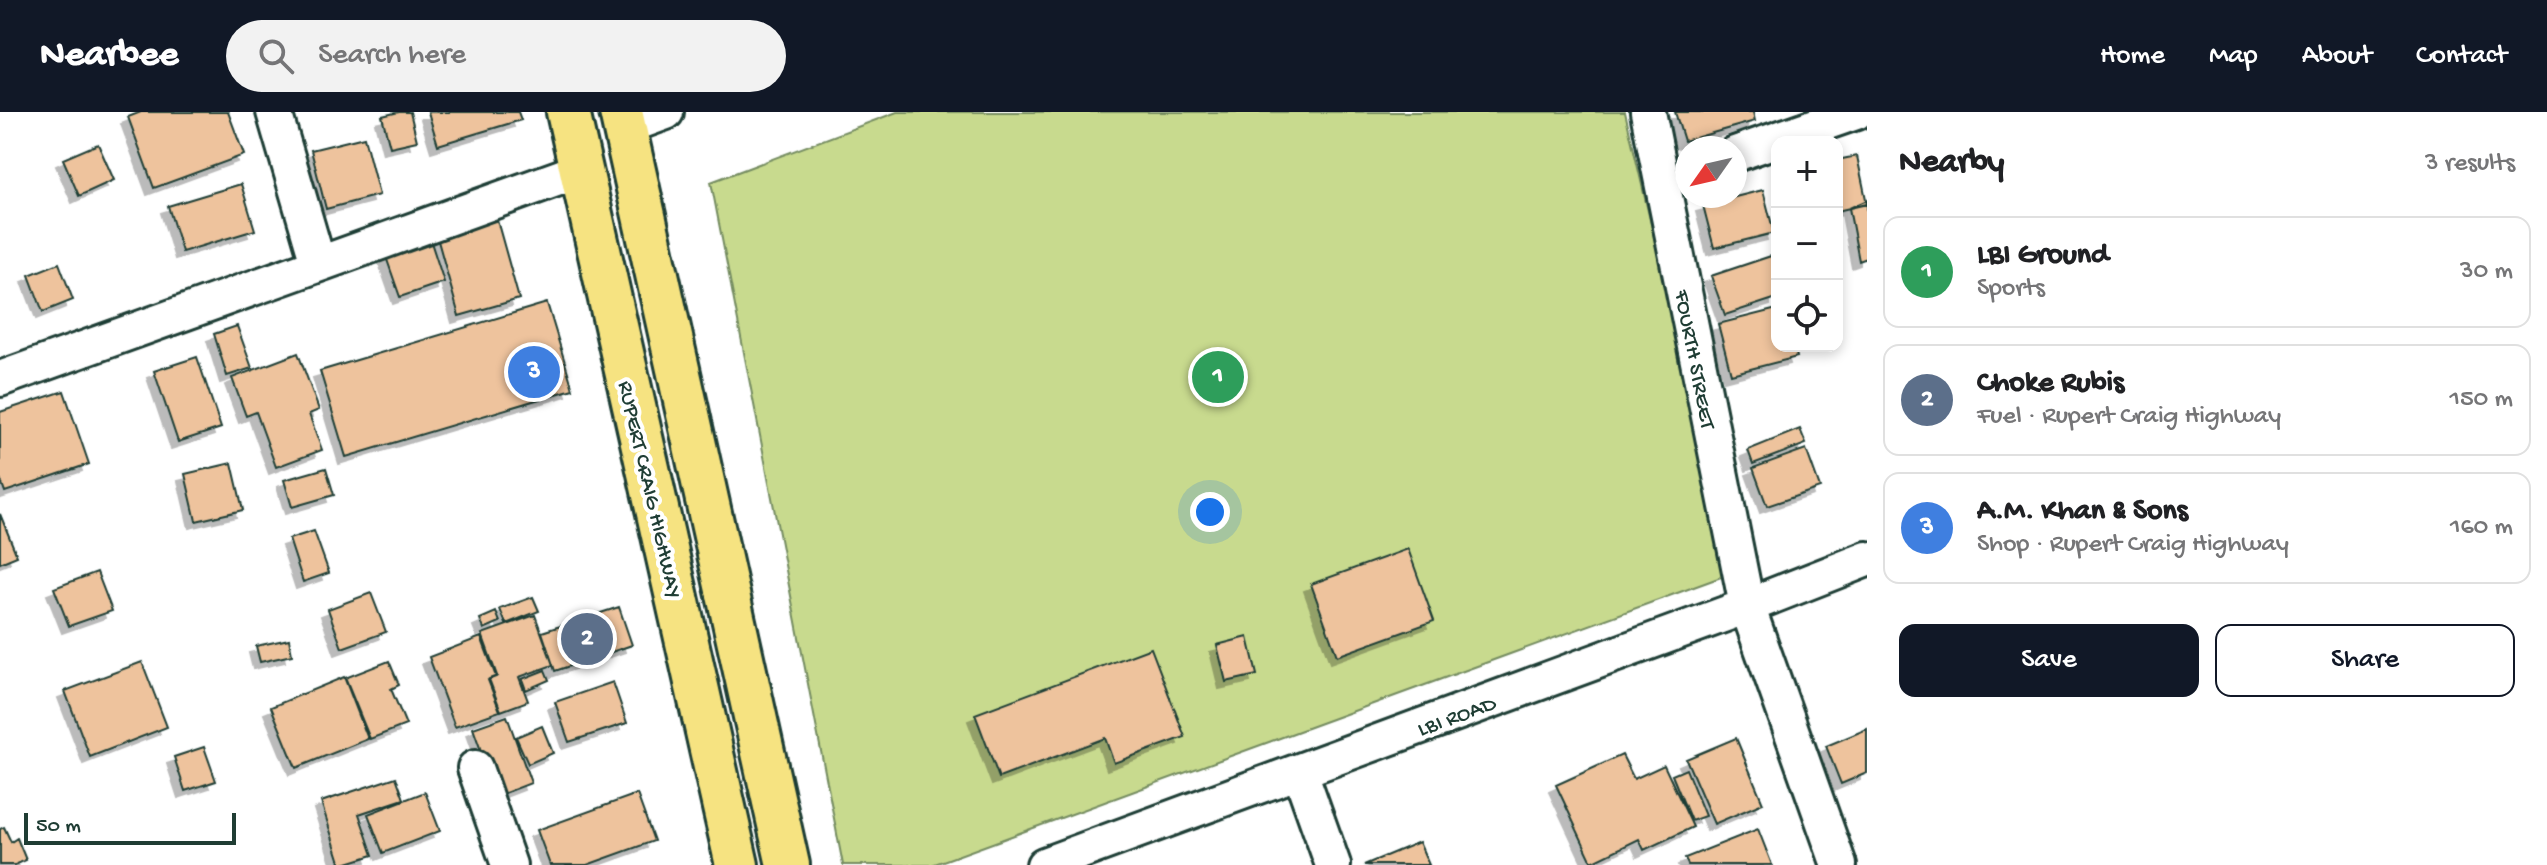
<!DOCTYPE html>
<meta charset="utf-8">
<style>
:root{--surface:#fff;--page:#f2f2f2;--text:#202124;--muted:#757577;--line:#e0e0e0;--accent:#111827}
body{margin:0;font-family:"Gochi Hand",sans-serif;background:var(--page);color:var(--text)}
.controls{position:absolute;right:24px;top:24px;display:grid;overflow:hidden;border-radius:16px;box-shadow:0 4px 12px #0003}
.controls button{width:72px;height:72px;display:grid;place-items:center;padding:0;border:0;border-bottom:2px solid var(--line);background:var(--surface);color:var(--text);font:40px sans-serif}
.compass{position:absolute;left:1675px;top:24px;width:72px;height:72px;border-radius:50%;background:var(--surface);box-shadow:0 4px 12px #0003;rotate:236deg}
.scale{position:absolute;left:24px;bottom:20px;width:212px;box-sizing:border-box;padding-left:8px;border:4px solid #1f3d34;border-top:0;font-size:22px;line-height:28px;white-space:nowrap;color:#1f3d34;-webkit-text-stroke:6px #fff;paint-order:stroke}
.you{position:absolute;left:1210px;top:400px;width:28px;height:28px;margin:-20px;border:6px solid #fff;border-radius:50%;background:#1a73e8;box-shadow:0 0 0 12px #1a73e833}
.badge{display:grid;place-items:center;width:52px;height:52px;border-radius:50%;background:var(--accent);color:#fff;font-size:26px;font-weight:700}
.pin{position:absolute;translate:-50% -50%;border:4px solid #fff;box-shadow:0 2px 8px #0006}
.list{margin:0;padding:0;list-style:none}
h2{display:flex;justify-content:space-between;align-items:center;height:104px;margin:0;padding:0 32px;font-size:34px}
h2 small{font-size:26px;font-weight:400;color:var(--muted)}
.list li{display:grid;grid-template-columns:52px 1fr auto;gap:24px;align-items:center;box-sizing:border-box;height:112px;margin:0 16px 16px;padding:0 16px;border:2px solid var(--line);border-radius:16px}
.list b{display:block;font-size:30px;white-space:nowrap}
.list p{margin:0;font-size:26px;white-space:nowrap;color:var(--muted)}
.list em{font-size:26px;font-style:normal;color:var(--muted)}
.actions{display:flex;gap:16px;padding:24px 32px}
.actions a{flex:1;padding:18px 0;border:2px solid var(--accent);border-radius:16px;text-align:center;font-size:28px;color:var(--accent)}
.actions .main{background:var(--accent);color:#fff}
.icon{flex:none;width:44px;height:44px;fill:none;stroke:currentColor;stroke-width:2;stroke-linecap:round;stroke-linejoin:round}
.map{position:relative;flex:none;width:1867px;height:753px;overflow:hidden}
header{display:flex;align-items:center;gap:48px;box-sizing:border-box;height:112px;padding:0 40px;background:var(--accent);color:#fff}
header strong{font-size:38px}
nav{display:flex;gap:44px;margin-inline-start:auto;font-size:28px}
.search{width:560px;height:72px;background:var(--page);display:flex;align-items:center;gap:20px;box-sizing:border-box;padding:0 28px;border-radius:44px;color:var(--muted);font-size:30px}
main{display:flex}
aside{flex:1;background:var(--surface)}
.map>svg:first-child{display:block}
.pitch{fill:#c8da8e;stroke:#748c61;stroke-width:2}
.building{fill:#eec39d;stroke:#1f3d34;stroke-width:2;filter:url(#shadow)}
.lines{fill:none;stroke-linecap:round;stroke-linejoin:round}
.minor-casing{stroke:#1f3d34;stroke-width:40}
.major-casing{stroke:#1f3d34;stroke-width:48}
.minor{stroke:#fff;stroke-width:34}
.major{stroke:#f6e381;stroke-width:42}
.labels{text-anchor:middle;stroke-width:8;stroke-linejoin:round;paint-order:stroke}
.street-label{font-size:22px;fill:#1f3d34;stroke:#fff}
</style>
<header>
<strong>Nearbee</strong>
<div class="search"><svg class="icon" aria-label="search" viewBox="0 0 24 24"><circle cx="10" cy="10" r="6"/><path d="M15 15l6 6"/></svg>Search here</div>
<nav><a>Home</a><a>Map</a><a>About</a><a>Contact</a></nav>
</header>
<main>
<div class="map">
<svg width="1867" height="753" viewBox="0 0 1867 753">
<defs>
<filter id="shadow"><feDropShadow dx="-7" dy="7" stdDeviation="0" flood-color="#0004"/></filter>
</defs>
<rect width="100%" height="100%" fill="#fff"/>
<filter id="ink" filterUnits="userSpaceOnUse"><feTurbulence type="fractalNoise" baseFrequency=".0125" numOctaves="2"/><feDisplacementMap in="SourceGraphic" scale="16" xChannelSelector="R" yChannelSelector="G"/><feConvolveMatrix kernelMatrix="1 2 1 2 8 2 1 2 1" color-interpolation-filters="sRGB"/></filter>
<g filter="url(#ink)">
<path class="pitch" d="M 897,0 L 1625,0 L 1732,461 L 932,753 L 843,753 L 711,70 Z"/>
<path class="building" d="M 141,0 L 228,0 L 244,43 L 154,76 L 128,5 Z
M 399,0 L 410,0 L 417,29 L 390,35 L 382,4 Z
M 428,0 L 518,0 L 521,8 L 438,33 Z
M 1675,0 L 1753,0 L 1755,9 L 1684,29 Z
M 364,25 L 379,83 L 326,97 L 311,38 Z
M 98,32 L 114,68 L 79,84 L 63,47 Z
M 1857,44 L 1867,92 L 1837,99 L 1837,48 Z
M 241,72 L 255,118 L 182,140 L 168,94 Z
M 1763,78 L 1774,121 L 1714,136 L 1703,93 Z
M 1867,88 L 1867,146 L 1859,149 L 1849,96 Z
M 495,101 L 519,187 L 459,204 L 435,118 Z
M 430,127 L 444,170 L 400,185 L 385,142 Z
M 1777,142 L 1777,186 L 1725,203 L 1711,164 Z
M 59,151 L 73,188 L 43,200 L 29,163 Z
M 547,191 L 573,277 L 346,345 L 320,259 Z
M 1777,197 L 1777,234 L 1794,234 L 1797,245 L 1731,262 L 1718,212 Z
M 237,214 L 252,256 L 227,264 L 214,222 Z
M 298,241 L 319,298 L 309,302 L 322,338 L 276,355 L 256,300 L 246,304 L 232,266 Z
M 197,245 L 221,316 L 178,330 L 154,259 Z
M 64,279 L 89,352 L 5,380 L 0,366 L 0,300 Z
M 1800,317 L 1806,332 L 1753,352 L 1748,338 Z
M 1806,337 L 1820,376 L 1767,394 L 1753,356 Z
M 232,351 L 243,398 L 196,409 L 185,362 Z
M 326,356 L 334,383 L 292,395 L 284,368 Z
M 0,402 L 17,444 L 0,451 Z
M 314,419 L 329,461 L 303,470 L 289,427 Z
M 1408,437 L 1434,509 L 1337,544 L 1311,472 Z
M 97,460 L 112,499 L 69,514 L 54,476 Z
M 371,481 L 386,520 L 342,536 L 328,497 Z
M 533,485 L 539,499 L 506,512 L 500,497 Z
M 619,495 L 632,533 L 555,559 L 542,520 Z
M 496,500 L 500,510 L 484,517 L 480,507 Z
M 535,503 L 553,553 L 519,565 L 528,589 L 501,599 L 489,567 L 497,564 L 482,522 Z
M 481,525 L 496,565 L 488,568 L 500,599 L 455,615 L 429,545 Z
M 1248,525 L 1257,563 L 1226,570 L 1217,533 Z
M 289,527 L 292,543 L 260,550 L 256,534 Z
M 1151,536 L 1185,625 L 1114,651 L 1105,626 L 999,666 L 975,602 Z
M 389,549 L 399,573 L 391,577 L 406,613 L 370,627 L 345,566 Z
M 142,550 L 167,615 L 90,645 L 65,579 Z
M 545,558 L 549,568 L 526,578 L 522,567 Z
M 344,565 L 368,627 L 296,656 L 271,595 Z
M 613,570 L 627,611 L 569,630 L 555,590 Z
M 507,604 L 531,671 L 497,684 L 473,616 Z
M 542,614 L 553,641 L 528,652 L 516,625 Z
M 1867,617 L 1867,661 L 1841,672 L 1826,634 Z
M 1736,626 L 1763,691 L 1714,712 L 1686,647 Z
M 204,635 L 216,669 L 185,679 L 174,645 Z
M 1622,643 L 1634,667 L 1664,653 L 1693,715 L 1644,738 L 1639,727 L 1592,750 L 1556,673 Z
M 1686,657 L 1705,704 L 1691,709 L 1672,663 Z
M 396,665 L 404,687 L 359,702 L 373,743 L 341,753 L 321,690 Z
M 425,680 L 440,719 L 383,741 L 368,702 Z
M 637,682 L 654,729 L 587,753 L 550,753 L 537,718 Z
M 4,715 L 11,730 L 17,726 L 26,748 L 15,753 L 0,753 L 0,717 Z
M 1758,717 L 1772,753 L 1688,753 L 1685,746 Z
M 1419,730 L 1429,753 L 1364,753 Z"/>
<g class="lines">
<defs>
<path id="minor" d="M 274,0 L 318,151
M 1648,0 L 1747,494 L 1839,753
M 625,15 L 666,0
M 1735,42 L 1856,0
M 0,267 L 581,58
M 475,656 L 509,753
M 1300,660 L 1333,753
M 1044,753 L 1747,494 L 1867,447"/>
<path id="major" d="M 568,0 L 737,753
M 621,0 L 788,753"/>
</defs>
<use href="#minor" class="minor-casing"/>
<use href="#major" class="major-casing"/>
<use href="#minor" class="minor"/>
<use href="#major" class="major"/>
</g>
</g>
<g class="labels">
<g class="street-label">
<text transform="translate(1697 247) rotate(79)" y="8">FOURTH STREET</text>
<text transform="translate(652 377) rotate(77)" y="8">RUPERT CRAIG HIGHWAY</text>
<text transform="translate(1456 602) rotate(-20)" y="8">LBI ROAD</text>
</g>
</g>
</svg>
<div class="controls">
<button>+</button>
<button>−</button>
<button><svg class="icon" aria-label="locate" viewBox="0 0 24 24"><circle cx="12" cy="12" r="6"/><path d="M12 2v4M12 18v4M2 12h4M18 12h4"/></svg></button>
</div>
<svg class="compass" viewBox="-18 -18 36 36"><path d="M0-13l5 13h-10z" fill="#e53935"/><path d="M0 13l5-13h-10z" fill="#757577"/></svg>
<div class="scale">50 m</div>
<div class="you"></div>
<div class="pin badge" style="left:1218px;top:265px;background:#2e9e5b">1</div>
<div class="pin badge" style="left:587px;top:527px;background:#5c6f8a">2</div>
<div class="pin badge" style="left:534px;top:260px;background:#3f7fe0">3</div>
</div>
<aside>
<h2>Nearby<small>3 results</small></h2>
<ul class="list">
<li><span class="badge" style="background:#2e9e5b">1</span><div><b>LBI Ground</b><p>Sports</p></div><em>30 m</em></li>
<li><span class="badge" style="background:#5c6f8a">2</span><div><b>Choke Rubis</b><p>Fuel · Rupert Craig Highway</p></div><em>150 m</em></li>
<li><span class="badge" style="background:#3f7fe0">3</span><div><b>A.M. Khan &amp; Sons</b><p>Shop · Rupert Craig Highway</p></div><em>160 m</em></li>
</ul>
<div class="actions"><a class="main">Save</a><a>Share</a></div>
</aside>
</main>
